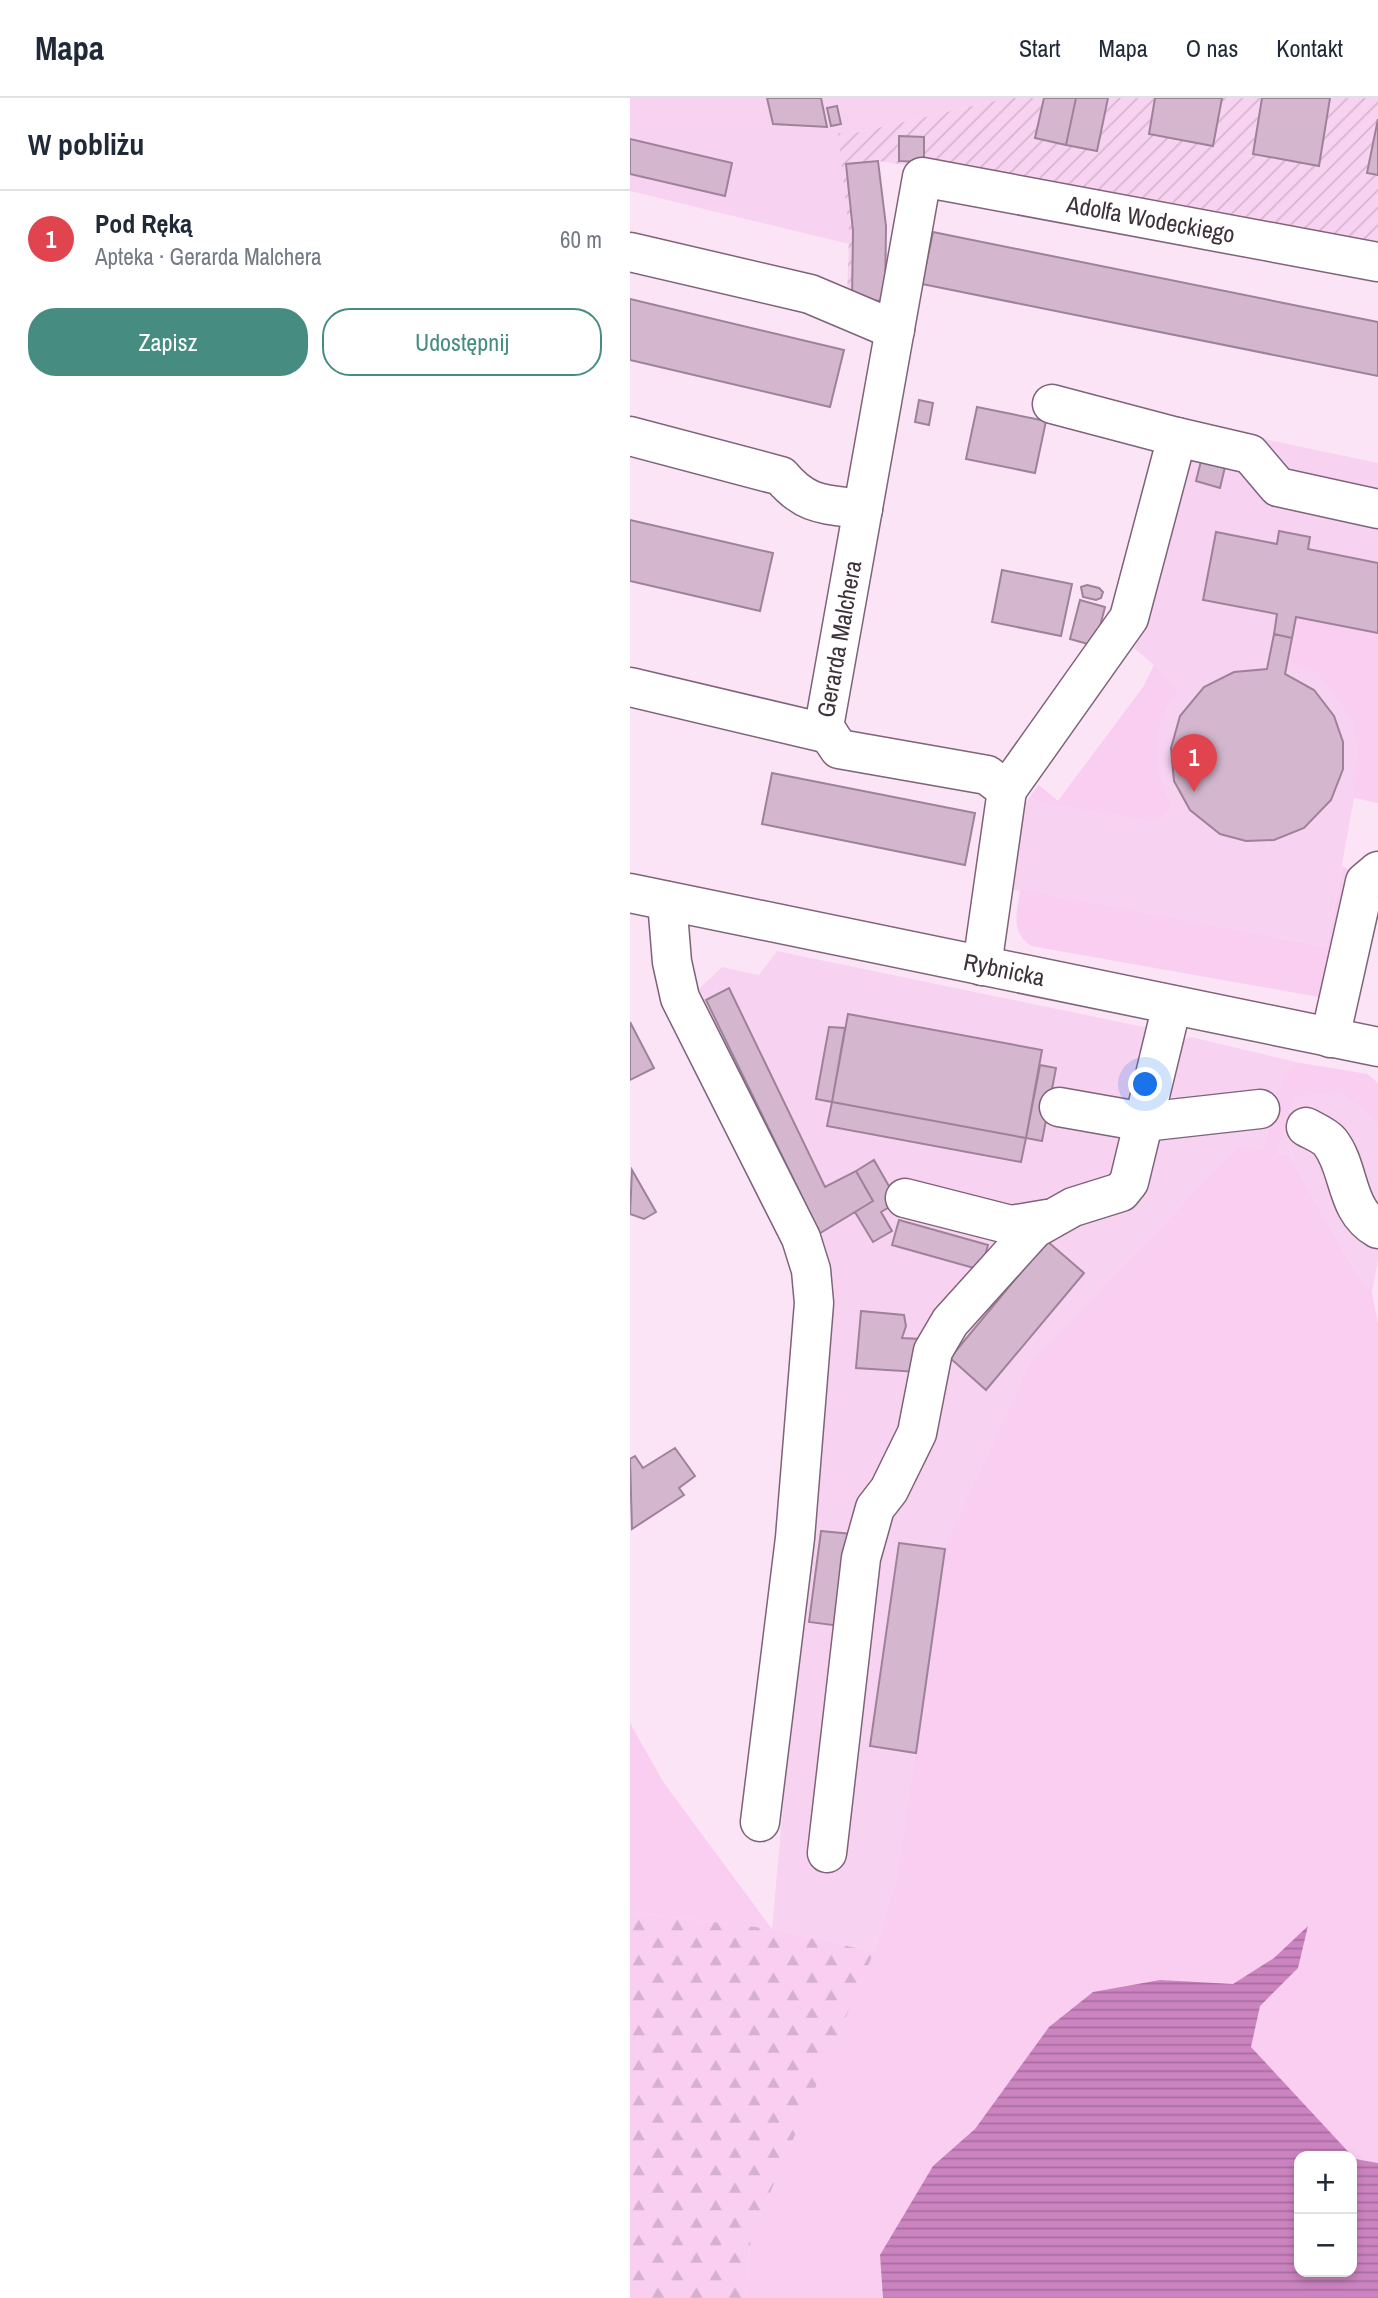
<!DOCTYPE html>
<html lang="pl">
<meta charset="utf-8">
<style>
:root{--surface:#fff;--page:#f2f2f3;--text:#1f2937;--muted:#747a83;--line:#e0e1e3;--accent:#478c81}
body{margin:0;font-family:"Archivo Narrow",sans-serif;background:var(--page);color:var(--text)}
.controls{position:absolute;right:21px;bottom:21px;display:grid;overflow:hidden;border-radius:14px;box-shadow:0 4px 10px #0003}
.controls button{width:63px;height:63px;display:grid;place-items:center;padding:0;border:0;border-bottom:2px solid var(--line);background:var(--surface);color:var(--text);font:35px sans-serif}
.you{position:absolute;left:516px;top:987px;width:24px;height:24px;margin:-18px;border:5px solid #fff;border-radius:50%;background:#1a73e8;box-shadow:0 0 0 10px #1a73e833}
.badge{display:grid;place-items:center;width:46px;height:46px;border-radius:50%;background:var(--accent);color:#fff;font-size:23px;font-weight:700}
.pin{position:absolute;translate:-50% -58px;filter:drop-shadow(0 2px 4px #0008)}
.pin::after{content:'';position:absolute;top:37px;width:24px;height:21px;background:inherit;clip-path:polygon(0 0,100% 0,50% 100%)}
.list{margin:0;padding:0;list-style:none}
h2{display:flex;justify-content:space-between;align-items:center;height:91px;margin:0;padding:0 28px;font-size:30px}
h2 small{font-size:23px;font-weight:400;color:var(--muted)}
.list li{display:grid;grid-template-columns:46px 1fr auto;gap:21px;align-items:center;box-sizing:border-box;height:98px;padding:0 28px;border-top:2px solid var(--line)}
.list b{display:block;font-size:26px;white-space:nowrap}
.list p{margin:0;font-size:23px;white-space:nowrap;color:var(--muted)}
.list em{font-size:23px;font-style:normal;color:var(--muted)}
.actions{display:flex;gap:14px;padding:21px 28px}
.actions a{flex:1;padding:16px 0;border:2px solid var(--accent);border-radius:28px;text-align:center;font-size:24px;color:var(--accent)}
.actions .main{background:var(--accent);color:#fff}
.map{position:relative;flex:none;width:748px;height:2200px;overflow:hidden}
header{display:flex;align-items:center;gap:42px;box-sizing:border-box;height:98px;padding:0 35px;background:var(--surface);border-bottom:2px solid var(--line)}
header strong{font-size:33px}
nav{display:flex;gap:38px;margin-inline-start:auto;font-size:24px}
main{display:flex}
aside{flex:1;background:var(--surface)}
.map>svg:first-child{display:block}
.built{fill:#f8d3f1}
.industrial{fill:url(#industrial-furrows)}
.grass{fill:#f9cef1;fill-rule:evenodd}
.forest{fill:url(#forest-firs)}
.water{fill:url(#water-rules);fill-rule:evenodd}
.building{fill:#d4b7ce;stroke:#9e8299;stroke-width:2}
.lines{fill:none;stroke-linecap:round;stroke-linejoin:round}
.minor-casing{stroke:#7e6379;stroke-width:41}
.minor{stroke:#fff;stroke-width:38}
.labels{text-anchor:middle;stroke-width:5;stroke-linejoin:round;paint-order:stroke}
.street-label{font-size:24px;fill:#3d313a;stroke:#fce4f7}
</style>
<header>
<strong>Mapa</strong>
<nav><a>Start</a><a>Mapa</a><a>O nas</a><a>Kontakt</a></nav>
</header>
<main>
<aside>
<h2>W pobliżu<small></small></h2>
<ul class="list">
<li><span class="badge" style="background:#e0444e">1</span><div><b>Pod Ręką</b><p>Apteka · Gerarda Malchera</p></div><em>60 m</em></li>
</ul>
<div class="actions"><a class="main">Zapisz</a><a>Udostępnij</a></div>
</aside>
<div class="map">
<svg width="748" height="2200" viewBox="0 0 748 2200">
<defs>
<pattern id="industrial-furrows" width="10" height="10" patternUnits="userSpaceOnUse" patternTransform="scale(1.75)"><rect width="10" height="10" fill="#f8d3f1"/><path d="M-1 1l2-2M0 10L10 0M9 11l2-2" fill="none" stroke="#d6b6cf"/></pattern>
<pattern id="forest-firs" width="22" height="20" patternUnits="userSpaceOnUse" patternTransform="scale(1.75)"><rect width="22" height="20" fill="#f9cef1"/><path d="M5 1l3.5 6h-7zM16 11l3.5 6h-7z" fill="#d6b1cf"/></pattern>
<pattern id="water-rules" width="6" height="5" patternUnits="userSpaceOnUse" patternTransform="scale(1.75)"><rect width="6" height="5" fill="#cc84c0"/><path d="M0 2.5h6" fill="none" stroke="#a76d9d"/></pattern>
</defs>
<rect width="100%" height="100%" fill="#fce4f7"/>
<path class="built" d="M 0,0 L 378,0 L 221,36 L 219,146 L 0,93 Z
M 568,327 L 748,365 L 748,705 L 724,700 L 697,849 L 380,791 L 394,707 L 409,687 L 428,703 L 514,588 L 524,567 L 504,550 L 517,527 Z
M 147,853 L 519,930 L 512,954 L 561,939 L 670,965 L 737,976 L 748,985 L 748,1163 L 742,1194 L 723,1170 L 659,1057 L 610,1048 L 268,1778 L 244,1854 L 142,1831 L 161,1618 L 184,1138 L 69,891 L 92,869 L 129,877 Z"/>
<path class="industrial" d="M 378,0 L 748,0 L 748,146 L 539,104 L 248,63 L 254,209 L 217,202 L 219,133 L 208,35 L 221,36 Z"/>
<path class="grass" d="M 666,519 L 748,535 L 748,705 L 724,699 L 728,647 L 722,621 L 689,576 L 658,562 Z
M 524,567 L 547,592 C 523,626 519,672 542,708 L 526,723 L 405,703 L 401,697 L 409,687 L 428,703 L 514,588 Z
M 712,768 L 722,774 L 700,901 L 401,848 C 380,833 387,816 390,792 L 697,849 Z
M 670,965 L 737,976 L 748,985 L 748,1026 L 713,994 L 664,998 L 647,1055 L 659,1057 L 723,1170 L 742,1194 L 748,1226 L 748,2200 L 115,2200 L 121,2139 L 244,1854 L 268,1778 L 315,1450 L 401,1264 L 610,1048 L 634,1052 L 655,975 ZM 669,2058 L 722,2058 L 722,2174 L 669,2174 Z
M 0,1625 L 34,1685 L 142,1831 L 0,1814 Z"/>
<path class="forest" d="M 0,1814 L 142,1831 L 244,1854 L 121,2139 L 115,2200 L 0,2200 Z"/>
<path class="water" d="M 678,1828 L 668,1870 L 630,1908 L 621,1949 L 725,2061 L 748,2065 L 748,2200 L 253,2200 L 250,2157 L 303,2068 L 345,2031 L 419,1929 L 463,1894 L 530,1882 L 603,1886 L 644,1860 ZM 669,2058 L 722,2058 L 722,2174 L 669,2174 Z"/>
<path class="building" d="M 137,0 L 191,0 L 197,29 L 143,26 Z
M 414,0 L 446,0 L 436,47 L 405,40 Z
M 446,0 L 478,0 L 467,53 L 436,47 Z
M 525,0 L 592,0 L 583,48 L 519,36 Z
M 632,0 L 700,0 L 689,68 L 623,56 Z
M 207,8 L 211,26 L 201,28 L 197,10 Z
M 748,21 L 748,77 L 737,75 Z
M 269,38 L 294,39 L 294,64 L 269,63 Z
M 0,41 L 102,65 L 95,98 L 0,76 Z
M 248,63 L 256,128 L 255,203 L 222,202 L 223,133 L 216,66 Z
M 303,134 L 748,224 L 748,278 L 292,186 Z
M 0,201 L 214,252 L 200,309 L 0,262 Z
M 289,302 L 303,305 L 299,327 L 285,324 Z
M 347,309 L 416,323 L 405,375 L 336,361 Z
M 572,359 L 596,365 L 590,390 L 566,383 Z
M 0,422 L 143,455 L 130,513 L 0,483 Z
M 649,433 L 680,439 L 678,451 L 748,465 L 748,535 L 666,519 L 662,540 L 644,536 L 647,516 L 573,502 L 586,434 L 647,446 Z
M 372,472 L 442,486 L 431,538 L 362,524 Z
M 457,487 L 469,490 L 473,494 L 471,500 L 466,502 L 453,499 L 451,489 Z
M 450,502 L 475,509 L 465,548 L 440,541 Z
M 644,536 L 662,540 L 655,576 L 684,592 L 704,618 L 713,644 L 713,671 L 701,702 L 674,730 L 644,742 L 616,743 L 590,736 L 560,712 L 544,683 L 541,650 L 550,618 L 574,589 L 604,574 L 637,571 Z
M 142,675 L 345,715 L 335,767 L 132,726 Z
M 99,890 L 195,1089 L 226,1073 L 243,1103 L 187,1137 L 176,1107 L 76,902 Z
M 218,916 L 412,952 L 396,1040 L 202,1004 Z
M 0,924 L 24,970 L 0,982 Z
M 199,929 L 215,930 L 202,1004 L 186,1001 Z
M 410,967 L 426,970 L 412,1043 L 396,1040 Z
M 202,1004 L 396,1040 L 391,1064 L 197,1028 Z
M 244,1062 L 268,1104 L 251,1114 L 262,1133 L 243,1144 L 225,1114 L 243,1103 L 226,1073 Z
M 2,1072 L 26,1114 L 14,1121 L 0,1116 Z
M 269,1122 L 358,1147 L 351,1172 L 262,1147 Z
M 417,1143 L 454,1175 L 356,1292 L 320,1260 Z
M 231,1213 L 274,1217 L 276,1228 L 272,1240 L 291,1241 L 288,1274 L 226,1270 Z
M 45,1350 L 65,1378 L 49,1390 L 54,1397 L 2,1431 L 0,1361 L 5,1358 L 13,1370 Z
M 191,1433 L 222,1436 L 210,1528 L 179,1524 Z
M 269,1445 L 315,1451 L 286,1655 L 240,1648 Z"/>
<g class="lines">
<defs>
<g id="minor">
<path d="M 0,154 L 180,196 L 265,232"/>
<path d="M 422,306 L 547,339"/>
<path d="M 0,338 L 151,378 C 177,409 195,406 233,411"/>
<path d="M 0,589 L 199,636"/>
<path d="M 377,692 L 499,520 L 547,339 L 620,356 L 648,389 L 748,411"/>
<path id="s1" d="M 0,795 L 748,949"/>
<path d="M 37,803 L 42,864 L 50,900 L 171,1140 L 181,1172 L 184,1205 L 165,1440 L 130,1724"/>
<path id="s2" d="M 352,868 L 377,692 L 357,677 L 209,651 L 194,629 L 292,79 L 748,164"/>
<path d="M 700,940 L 735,784 L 748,773"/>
<path d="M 429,1009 L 514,1024 L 630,1011"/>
<path d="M 676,1029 C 683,1033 694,1037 700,1044 C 721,1071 714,1112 748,1131"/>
<path d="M 275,1100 L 381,1127 L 417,1121"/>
<path d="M 197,1755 L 231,1460 L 245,1410 L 259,1392 L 287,1335 L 303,1253 L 320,1224 L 404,1131 L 443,1109 L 491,1094 L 499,1084 L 542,907"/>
</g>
</defs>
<use href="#minor" class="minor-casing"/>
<use href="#minor" class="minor"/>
</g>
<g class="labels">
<g class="street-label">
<text dy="8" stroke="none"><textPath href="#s2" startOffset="1171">Adolfa Wodeckiego</textPath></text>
<text dy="8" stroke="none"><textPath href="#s2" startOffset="469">Gerarda Malchera</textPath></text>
<text dy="8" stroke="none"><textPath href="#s1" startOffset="382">Rybnicka</textPath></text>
</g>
</g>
</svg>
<div class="controls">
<button>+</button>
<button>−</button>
</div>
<div class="you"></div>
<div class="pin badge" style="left:564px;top:694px;background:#e0444e">1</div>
</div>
</main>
